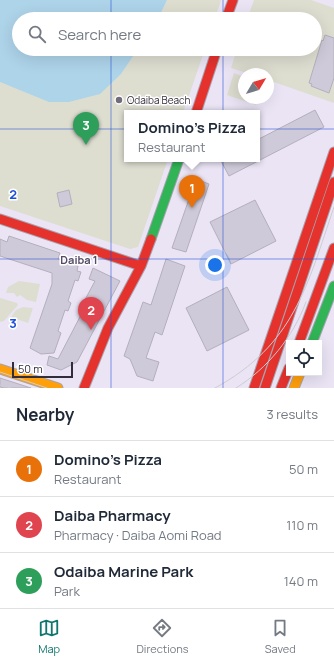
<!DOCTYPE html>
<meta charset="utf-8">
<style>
:root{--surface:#fff;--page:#f6f6f7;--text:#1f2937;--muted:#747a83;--line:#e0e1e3;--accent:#0f766e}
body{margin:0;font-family:Manrope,sans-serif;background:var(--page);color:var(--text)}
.controls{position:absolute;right:12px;bottom:12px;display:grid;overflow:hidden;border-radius:0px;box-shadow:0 4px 16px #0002}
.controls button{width:36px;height:36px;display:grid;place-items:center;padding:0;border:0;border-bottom:1px solid var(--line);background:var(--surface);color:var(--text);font:20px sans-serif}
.compass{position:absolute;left:238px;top:68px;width:36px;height:36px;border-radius:50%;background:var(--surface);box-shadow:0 4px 16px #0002;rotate:52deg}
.scale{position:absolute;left:12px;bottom:10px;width:61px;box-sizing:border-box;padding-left:4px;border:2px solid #322d3a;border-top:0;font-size:11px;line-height:14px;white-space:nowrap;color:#322d3a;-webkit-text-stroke:3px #fff;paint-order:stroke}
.you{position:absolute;left:215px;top:265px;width:14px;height:14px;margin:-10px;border:3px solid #fff;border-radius:50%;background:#1a73e8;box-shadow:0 0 0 6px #1a73e833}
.badge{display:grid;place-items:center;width:26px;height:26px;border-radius:50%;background:var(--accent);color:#fff;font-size:13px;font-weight:700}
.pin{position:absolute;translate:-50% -33px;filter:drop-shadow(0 1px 2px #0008)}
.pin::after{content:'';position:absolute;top:21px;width:14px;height:12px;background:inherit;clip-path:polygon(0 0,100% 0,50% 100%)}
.popup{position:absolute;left:124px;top:110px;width:136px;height:52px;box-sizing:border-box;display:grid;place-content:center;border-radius:0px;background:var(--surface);filter:drop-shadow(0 1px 3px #0005);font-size:13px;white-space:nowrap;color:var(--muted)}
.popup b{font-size:15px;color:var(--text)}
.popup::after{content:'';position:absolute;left:50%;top:100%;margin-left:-8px;border:8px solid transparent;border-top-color:var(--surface)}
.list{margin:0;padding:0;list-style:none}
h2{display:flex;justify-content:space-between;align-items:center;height:52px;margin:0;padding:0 16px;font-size:17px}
h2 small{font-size:13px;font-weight:400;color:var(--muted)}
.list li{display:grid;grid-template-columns:26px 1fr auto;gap:12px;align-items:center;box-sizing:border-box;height:56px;padding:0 16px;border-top:1px solid var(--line)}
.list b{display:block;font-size:15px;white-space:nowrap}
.list p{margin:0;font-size:13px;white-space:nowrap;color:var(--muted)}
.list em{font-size:13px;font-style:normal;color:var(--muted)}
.icon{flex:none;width:22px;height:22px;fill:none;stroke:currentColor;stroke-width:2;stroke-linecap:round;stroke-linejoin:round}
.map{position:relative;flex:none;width:334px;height:388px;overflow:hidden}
.search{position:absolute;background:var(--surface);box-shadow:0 4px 16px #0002;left:12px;right:12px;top:12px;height:44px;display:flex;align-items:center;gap:10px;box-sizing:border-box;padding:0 14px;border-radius:22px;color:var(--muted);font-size:15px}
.sheet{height:220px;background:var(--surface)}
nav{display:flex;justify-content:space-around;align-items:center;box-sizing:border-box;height:56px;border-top:1px solid var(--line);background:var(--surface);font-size:11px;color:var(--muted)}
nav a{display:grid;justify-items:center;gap:2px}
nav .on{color:var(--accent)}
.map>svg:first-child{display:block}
.green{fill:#ddded0}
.water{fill:#aed4ea}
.building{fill:#cfcad9;stroke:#b4afbd}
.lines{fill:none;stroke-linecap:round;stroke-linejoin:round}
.fast-casing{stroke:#a7a3b0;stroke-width:11}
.slow-casing{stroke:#a7a3b0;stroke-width:11}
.jam-casing{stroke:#a7a3b0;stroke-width:11}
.fast{stroke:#30b455;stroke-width:9}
.slow{stroke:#ff9f0a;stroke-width:9}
.jam{stroke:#e5322d;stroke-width:9}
.tram{stroke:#ceccd1;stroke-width:1}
.grid{fill:none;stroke:#1d4ed8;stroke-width:1;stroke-opacity:0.55}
.poi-dot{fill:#726d7b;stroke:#fff;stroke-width:1.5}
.labels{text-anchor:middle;stroke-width:3;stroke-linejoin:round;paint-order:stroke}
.poi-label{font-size:10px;fill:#322d3a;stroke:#fff;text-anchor:start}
.neighbourhood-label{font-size:11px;font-weight:bold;fill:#554a67;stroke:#fff}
.grid-label{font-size:13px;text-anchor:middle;font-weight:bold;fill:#1d4ed8;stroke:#fff;stroke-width:3;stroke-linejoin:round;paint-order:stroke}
</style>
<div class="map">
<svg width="334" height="388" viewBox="0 0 334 388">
<rect width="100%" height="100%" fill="#eae4f5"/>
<path class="green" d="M 167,0 L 221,0 L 215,19 L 158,19 Z
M 254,0 L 311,0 L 334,8 L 334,103 L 268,80 L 268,74 L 250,74 L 231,68 L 237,49 L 315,49 L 315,19 L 247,19 Z
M 138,49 L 205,49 L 183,113 L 127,113 L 127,159 L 168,159 L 138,247 L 130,249 L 0,206 L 0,82 L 20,89 L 121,74 Z
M 234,73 L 244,77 L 244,98 L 258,98 L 256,105 L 227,95 Z
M 19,281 L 40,284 L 36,302 L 27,300 L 20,295 L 17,297 L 14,293 L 6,293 L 8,287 Z
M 0,298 L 17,303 L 18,305 L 4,321 L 0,322 Z
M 23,307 L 33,308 L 28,323 L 11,317 L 16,310 Z"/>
<path class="water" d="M 0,0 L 167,0 L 158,19 L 19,19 L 19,49 L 138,49 L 121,74 L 100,94 L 69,102 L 49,102 L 0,82 Z"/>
<path class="building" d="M 325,35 L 334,38 L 334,78 L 329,93 L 311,86 L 312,84 L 309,83 L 322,40 L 323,41 Z
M 315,110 L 324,127 L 229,176 L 220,159 L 257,159 L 257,140 Z
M 196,179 L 209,184 L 186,252 L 172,248 Z
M 69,190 L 72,204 L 60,207 L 57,193 Z
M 255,200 L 276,241 L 231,264 L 210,222 Z
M 9,236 L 60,253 L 58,259 L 78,266 L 77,271 L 81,272 L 78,281 L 75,280 L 68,301 L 71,303 L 68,311 L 65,310 L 58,331 L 61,333 L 54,353 L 41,354 L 30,348 L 52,284 L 52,273 L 0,256 L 0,239 L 7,242 Z
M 166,259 L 185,266 L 162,335 L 155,332 L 146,358 L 159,362 L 153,381 L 137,376 L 130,359 L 124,356 L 143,302 L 151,305 Z
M 93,268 L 120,281 L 77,362 L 61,370 L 47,365 L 49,356 L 58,359 L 82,313 L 79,311 L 95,281 L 89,279 Z
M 227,287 L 249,330 L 207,351 L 186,308 Z
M 0,378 L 31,388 L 4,388 L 0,387 Z"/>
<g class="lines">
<defs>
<path id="fast" d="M 151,239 L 179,159
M 312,343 L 334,286"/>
<path id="slow" d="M 0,369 L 58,388
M 294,388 L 300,373"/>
<path id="jam" d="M 226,19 L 233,0
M 196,113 L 217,49
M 0,219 L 141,266
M 299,343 L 334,248
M 84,388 L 108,328 L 141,266 L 151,239
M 254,388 L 334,152
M 265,388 L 334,182
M 281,388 L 289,368"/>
</defs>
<use href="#fast" class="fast-casing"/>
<use href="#slow" class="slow-casing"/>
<use href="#jam" class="jam-casing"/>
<use href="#fast" class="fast"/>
<use href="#slow" class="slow"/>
<use href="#jam" class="jam"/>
<path class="tram" d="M 0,372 L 47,388
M 0,385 L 11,388
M 215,388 C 294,345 307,286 334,207
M 236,388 C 268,368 293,337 306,302"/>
</g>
<path class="grid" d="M 111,0 L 111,19M 223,0 L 223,19M 111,49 L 111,388M 223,49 L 223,388M 0,129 L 334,129M 0,259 L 334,259"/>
<circle class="poi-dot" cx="119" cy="100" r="4"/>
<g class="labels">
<g class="poi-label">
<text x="127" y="104">Odaiba Beach</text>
</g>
<g class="neighbourhood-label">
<text x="79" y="264">Daiba 1</text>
</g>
</g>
<g class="grid-label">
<text x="13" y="199">2</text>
<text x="13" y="328">3</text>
</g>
</svg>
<div class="controls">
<button><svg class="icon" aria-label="locate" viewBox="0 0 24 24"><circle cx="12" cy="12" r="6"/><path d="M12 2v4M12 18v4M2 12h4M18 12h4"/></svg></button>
</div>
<svg class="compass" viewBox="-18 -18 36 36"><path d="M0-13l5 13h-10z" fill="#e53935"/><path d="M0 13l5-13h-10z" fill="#747a83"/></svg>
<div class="scale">50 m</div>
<div class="you"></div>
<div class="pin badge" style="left:192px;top:208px;background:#e8710a">1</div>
<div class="popup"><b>Domino's Pizza</b>Restaurant</div>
<div class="pin badge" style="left:91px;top:330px;background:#e0444e">2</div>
<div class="pin badge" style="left:86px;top:145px;background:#2e9e5b">3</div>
<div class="search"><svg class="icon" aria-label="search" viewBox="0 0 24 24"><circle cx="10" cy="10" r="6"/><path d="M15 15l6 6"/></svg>Search here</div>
</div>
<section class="sheet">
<h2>Nearby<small>3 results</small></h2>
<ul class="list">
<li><span class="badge" style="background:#e8710a">1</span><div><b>Domino's Pizza</b><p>Restaurant</p></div><em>50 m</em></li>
<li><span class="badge" style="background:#e0444e">2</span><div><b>Daiba Pharmacy</b><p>Pharmacy · Daiba Aomi Road</p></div><em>110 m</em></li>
<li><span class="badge" style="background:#2e9e5b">3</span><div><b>Odaiba Marine Park</b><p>Park</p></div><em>140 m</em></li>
</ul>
</section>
<nav>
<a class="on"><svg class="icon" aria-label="map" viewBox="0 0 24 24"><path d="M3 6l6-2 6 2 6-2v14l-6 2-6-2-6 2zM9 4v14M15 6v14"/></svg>Map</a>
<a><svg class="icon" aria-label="directions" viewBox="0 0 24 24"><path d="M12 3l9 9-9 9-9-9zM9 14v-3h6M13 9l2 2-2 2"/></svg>Directions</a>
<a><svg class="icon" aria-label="saved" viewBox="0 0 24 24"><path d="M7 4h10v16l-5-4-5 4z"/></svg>Saved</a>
</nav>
